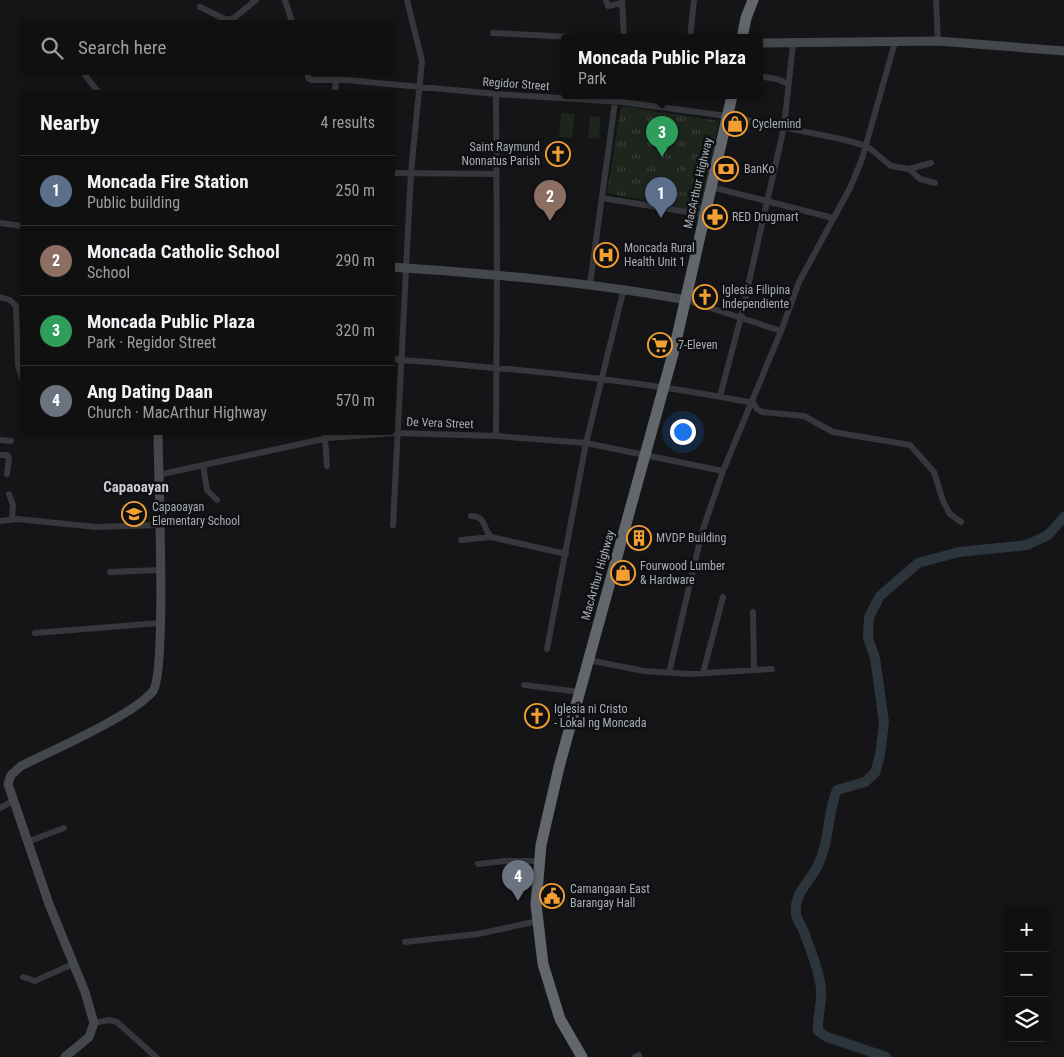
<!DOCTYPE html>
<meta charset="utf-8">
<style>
:root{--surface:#101011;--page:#1e1e1f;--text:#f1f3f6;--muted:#9c9d9f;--line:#303031;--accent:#db2777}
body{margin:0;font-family:"Roboto Condensed",sans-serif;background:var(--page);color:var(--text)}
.controls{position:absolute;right:15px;bottom:15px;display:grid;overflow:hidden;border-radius:5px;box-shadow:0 2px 8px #0003}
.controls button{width:45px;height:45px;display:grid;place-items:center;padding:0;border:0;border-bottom:1px solid var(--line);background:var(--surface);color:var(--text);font:25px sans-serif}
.you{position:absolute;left:682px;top:431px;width:18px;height:18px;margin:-12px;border:4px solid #fff;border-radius:50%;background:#1a73e8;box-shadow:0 0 0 8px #1a73e833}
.badge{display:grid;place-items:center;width:32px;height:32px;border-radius:50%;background:var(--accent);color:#fff;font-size:16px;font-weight:700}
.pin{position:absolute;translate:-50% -41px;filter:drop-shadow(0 1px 2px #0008)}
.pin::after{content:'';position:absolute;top:26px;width:18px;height:15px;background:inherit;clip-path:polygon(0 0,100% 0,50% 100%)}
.popup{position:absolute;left:561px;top:34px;width:202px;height:65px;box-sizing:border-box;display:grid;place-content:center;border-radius:5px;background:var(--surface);filter:drop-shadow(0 1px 4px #0005);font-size:16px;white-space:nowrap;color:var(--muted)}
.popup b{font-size:19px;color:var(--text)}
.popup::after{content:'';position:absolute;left:50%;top:100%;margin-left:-10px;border:10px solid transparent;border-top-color:var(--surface)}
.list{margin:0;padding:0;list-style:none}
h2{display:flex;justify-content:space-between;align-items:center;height:65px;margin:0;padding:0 20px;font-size:21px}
h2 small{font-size:16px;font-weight:400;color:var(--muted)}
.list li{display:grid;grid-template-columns:32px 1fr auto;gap:15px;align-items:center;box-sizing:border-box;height:70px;padding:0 20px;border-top:1px solid var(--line)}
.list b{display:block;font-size:19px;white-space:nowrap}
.list p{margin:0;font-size:16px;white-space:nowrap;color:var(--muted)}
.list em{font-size:16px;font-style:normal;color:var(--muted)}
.icon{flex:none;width:28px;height:28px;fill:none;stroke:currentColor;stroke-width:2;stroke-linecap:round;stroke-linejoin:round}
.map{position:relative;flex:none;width:1064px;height:1057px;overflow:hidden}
.search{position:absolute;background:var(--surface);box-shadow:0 2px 8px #0003;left:20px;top:20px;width:375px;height:55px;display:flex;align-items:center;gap:12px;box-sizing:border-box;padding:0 18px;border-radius:5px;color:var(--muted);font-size:19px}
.panel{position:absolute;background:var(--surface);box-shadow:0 2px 8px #0003;left:20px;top:90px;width:375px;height:345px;border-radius:5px}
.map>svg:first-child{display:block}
.grass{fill:#1d251d}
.park{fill:url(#park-tufts)}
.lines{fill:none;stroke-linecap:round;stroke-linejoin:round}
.river{stroke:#2b353b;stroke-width:10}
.street{stroke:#36373c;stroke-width:6}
.secondary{stroke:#44474c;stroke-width:9}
.highway{stroke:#62666d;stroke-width:11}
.labels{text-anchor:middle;stroke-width:5;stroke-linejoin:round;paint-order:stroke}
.street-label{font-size:12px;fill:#a7adb7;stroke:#101012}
.poi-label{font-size:12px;fill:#a7adb7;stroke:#101012;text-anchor:start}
.quarter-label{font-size:15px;font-weight:bold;fill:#c8ccd3;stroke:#101012}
</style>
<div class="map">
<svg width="1064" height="1057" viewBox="0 0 1064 1057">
<defs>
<pattern id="park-tufts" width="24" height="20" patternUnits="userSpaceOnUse" patternTransform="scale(1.25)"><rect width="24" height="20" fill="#1d251d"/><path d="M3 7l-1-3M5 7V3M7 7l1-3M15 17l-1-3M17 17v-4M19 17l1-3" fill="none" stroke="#3b423c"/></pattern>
</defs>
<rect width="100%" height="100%" fill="#151517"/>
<path class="grass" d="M 561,113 L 575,114 L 572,138 L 559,137 Z
M 590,116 L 601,117 L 599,139 L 588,138 Z"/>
<path class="park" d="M 621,106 L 719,121 L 701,211 L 607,193 Z"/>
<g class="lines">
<path class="river" d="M 886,1057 L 827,1037 L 818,1031 C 817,1014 824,1000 820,982 C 817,966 811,950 805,935 C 803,928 797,921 796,914 C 793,892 812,881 819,863 C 830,840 827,813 837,790 L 865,782 L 875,773 L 880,755 L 884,722 L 875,658 L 868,638 L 869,617 L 880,596 L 918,563 L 959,552 L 1027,545 L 1048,535 L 1064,517"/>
<path class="street" d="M 285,0 L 292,22
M 606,0 L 608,6 L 622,3
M 622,0 L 624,38
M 936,0 L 938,41
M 200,7 L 227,20 L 234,18 L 256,0
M 493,33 L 592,38
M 690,38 L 694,0
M 83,72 L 98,92
M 307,72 L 309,79 L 312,80 L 346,80 L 496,94 L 622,102 L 727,116 L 841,139 L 867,146 L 891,166 L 909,169 L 920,179 L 935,183
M 764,77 L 777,79 L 788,84
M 335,92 L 336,80
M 496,94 L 497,274 L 496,436
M 909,169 L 931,163
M 392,173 L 497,174
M 711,187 L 833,218
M 602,198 L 706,215
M 0,223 L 22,226
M 590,284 L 615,102
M 0,297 L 10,300 L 16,306 L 18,365 L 22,378
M 781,331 L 799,282 L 850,188 L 862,159 L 895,42
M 392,359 C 514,369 633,379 753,403 L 757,409 L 762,412 L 804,416 L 833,432 L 910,445 L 934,472 L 943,501 L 950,514 L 961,522
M 720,396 L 741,317 L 784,127 L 793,44
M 325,438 L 327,466
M 0,440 L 11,441
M 0,455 L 7,455 L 9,458 L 7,474
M 203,465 L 207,490 L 217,500
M 158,475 L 328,438 L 396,433 L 496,436 L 586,443 L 723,471
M 9,494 L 13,505 L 12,519
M 471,516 C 487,517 482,527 491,537
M 0,521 L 17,519 L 96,527 L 159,525
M 393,525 L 411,172 L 422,61 L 407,0
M 461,540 L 491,537 L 566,554
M 110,572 L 159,570
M 753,612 L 754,670
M 35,633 L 160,623
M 547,649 L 586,443 L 624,288
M 588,660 L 644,671 L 689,674 L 772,669
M 669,673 L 702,532 L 723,471 L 781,331 L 686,300
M 703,673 L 723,597
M 524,685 L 580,692
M 0,808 L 13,801
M 27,842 L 64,828
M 478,864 L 505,861 L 539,861
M 405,942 L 478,934 L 538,921
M 23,977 L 35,981 L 73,964
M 94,1023 L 109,1020 L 117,1022 L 156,1057
M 635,1057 L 639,1055"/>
<path class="secondary" d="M 760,43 L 938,41 L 1064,51
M 392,267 C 491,274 589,282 686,300
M 65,1057 L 89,1037 L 94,1023 L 85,992 L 49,904 L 8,784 L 11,775 L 21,766 C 51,751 134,715 153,691 C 167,671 158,471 158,432"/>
<path class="highway" d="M 742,38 L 746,18 L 753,0
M 582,1057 L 560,1019 L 543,964 L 536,904 L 541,845 L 559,767 L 674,350 L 732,96"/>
</g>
<defs>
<symbol id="shop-ring" viewBox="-11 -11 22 22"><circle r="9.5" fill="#101012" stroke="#f39f31" stroke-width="1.5"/><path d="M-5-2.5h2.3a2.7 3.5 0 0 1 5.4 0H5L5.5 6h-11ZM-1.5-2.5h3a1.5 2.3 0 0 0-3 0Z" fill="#f39f31"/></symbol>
<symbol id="church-ring" viewBox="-11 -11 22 22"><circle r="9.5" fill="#101012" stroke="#f39f31" stroke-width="1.5"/><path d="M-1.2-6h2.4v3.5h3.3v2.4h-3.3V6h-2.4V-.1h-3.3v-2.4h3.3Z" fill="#f39f31"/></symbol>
<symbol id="bank-ring" viewBox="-11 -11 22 22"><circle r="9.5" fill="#101012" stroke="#f39f31" stroke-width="1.5"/><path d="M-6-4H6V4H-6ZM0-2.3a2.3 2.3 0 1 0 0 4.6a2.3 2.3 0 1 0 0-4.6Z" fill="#f39f31"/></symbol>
<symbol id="pharmacy-ring" viewBox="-11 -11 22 22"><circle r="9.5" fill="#101012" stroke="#f39f31" stroke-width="1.5"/><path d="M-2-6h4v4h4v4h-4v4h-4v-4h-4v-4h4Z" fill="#f39f31"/></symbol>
<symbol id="hospital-ring" viewBox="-11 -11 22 22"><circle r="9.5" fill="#101012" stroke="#f39f31" stroke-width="1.5"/><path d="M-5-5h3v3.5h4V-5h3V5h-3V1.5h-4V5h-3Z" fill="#f39f31"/></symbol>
<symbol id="supermarket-ring" viewBox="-11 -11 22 22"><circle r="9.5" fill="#101012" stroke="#f39f31" stroke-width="1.5"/><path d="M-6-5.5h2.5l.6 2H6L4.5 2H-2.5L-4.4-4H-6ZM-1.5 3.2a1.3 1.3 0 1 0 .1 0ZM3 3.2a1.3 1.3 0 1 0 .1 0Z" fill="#f39f31"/></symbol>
<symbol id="school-ring" viewBox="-11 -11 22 22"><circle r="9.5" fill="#101012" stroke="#f39f31" stroke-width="1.5"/><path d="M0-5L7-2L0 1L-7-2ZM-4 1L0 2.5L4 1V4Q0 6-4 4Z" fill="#f39f31"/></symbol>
<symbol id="building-ring" viewBox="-11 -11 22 22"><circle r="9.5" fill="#101012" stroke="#f39f31" stroke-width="1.5"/><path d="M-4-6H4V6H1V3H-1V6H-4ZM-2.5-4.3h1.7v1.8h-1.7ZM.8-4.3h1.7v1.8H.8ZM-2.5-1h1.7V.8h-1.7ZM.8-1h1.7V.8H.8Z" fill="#f39f31"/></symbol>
<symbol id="civic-ring" viewBox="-11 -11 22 22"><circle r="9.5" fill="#101012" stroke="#f39f31" stroke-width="1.5"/><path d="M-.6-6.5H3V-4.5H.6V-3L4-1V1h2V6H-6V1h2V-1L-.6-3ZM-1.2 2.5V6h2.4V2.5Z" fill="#f39f31"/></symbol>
</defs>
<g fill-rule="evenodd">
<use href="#shop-ring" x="721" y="110" width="28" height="28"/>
<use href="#church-ring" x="544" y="140" width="28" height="28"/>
<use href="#bank-ring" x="712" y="155" width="28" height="28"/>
<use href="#pharmacy-ring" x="701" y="203" width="28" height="28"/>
<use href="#hospital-ring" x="592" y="241" width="28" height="28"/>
<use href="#church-ring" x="691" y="283" width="28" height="28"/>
<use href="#supermarket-ring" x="646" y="331" width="28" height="28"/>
<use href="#school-ring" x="120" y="500" width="28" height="28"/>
<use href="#building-ring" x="625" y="524" width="28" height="28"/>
<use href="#shop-ring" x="609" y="559" width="28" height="28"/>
<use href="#church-ring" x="523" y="702" width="28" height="28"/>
<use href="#civic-ring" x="538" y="882" width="28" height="28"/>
</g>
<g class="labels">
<g class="street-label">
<text transform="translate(516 84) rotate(4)" y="4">Regidor Street</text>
<text transform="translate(698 183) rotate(-77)" y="4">MacArthur Highway</text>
<text transform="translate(440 423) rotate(2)" y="4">De Vera Street</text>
<text transform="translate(598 575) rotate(-74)" y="4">MacArthur Highway</text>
</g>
<g class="poi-label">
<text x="752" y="128">Cyclemind</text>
<text x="540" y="151" text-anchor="end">Saint Raymund<tspan x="540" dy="14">Nonnatus Parish</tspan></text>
<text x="744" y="173">BanKo</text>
<text x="732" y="221">RED Drugmart</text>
<text x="624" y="252">Moncada Rural<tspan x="624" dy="14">Health Unit 1</tspan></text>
<text x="722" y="294">Iglesia Filipina<tspan x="722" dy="14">Independiente</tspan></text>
<text x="678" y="349">7-Eleven</text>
<text x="152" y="511">Capaoayan<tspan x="152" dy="14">Elementary School</tspan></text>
<text x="656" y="542">MVDP Building</text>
<text x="640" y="570">Fourwood Lumber<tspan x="640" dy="14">&amp; Hardware</tspan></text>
<text x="554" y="713">Iglesia ni Cristo<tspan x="554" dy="14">- Lokal ng Moncada</tspan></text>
<text x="570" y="893">Camangaan East<tspan x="570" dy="14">Barangay Hall</tspan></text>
</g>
<g class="quarter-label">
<text x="136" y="492">Capaoayan</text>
</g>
</g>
</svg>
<div class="controls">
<button>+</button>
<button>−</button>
<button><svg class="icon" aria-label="layers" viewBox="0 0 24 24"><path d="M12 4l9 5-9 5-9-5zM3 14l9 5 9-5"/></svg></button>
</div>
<div class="you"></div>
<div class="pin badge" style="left:661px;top:218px;background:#5c6f8a">1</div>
<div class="pin badge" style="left:550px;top:221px;background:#8d6e63">2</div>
<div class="pin badge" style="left:662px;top:157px;background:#2e9e5b">3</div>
<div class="popup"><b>Moncada Public Plaza</b>Park</div>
<div class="pin badge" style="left:518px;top:901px;background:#6b7280">4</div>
<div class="search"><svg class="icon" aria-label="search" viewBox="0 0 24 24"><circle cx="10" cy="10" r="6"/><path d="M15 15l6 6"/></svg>Search here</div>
<section class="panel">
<h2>Nearby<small>4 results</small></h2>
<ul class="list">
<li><span class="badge" style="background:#5c6f8a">1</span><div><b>Moncada Fire Station</b><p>Public building</p></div><em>250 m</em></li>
<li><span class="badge" style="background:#8d6e63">2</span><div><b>Moncada Catholic School</b><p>School</p></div><em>290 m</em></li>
<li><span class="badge" style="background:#2e9e5b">3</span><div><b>Moncada Public Plaza</b><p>Park · Regidor Street</p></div><em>320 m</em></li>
<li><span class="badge" style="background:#6b7280">4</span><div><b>Ang Dating Daan</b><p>Church · MacArthur Highway</p></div><em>570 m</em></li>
</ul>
</section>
</div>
